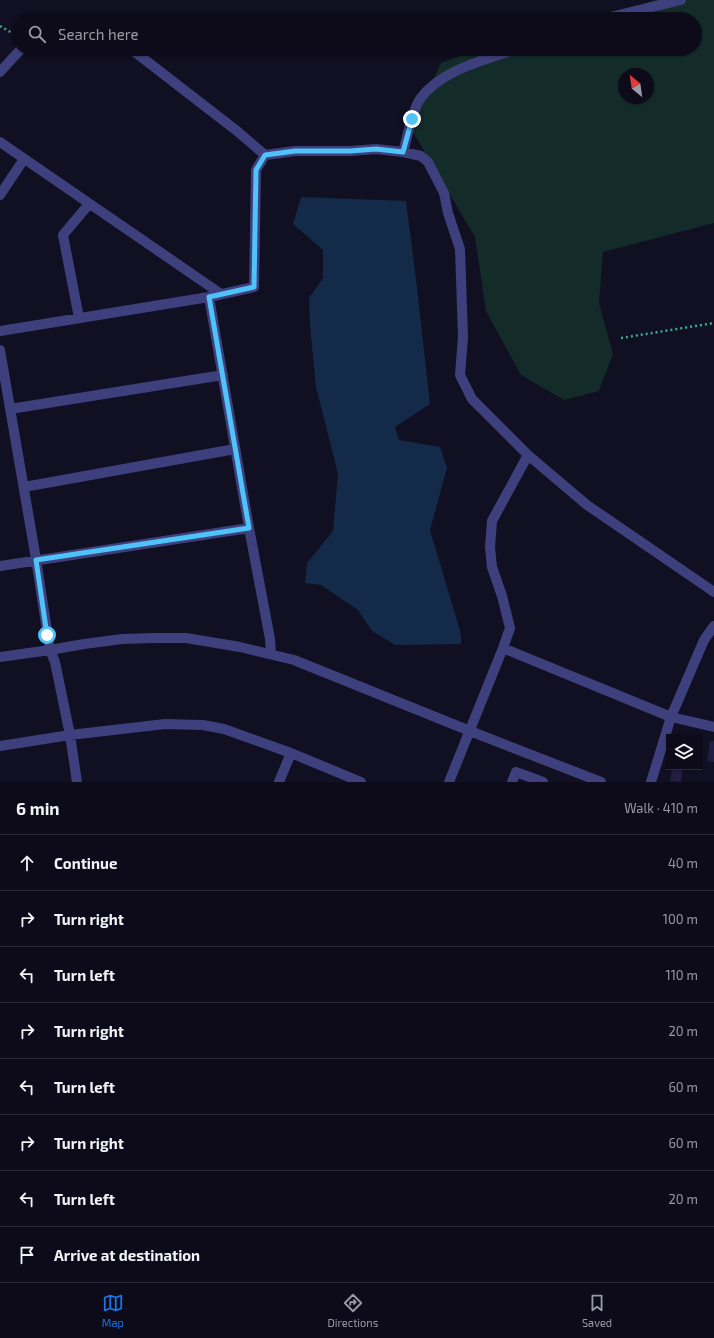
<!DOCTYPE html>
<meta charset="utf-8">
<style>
:root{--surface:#0d0b1a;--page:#1b1927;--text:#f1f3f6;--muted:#9a9ba2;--line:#2d2b39;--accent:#1a73e8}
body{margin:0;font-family:"Exo 2",sans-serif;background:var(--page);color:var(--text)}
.controls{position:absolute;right:12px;bottom:12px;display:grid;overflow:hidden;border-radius:0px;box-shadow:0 1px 3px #0004}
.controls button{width:36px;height:36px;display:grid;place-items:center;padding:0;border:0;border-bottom:1px solid var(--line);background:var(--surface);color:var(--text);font:20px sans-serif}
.compass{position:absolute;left:618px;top:68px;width:36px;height:36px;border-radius:50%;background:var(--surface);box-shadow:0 1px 3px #0004;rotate:331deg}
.stop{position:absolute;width:12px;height:12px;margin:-9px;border:3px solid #4fc3f7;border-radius:50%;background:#fff}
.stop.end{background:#4fc3f7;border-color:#fff;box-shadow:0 1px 4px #0008}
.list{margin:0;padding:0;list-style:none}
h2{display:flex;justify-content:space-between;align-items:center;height:52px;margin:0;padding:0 16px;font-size:17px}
h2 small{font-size:13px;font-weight:400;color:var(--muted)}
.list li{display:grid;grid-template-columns:26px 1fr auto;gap:12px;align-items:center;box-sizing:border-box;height:56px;padding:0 16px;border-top:1px solid var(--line)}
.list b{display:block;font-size:15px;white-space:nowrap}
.list em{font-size:13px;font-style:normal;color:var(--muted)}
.icon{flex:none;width:22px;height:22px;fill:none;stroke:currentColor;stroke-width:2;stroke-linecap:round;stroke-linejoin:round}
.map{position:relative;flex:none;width:714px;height:782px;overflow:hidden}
.search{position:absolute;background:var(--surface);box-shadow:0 1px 3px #0004;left:12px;right:12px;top:12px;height:44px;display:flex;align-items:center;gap:10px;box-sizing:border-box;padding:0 14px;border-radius:22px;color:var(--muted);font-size:15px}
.sheet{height:500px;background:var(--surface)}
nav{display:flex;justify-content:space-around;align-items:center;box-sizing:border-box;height:56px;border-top:1px solid var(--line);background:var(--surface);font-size:11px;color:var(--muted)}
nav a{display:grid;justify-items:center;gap:2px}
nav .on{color:var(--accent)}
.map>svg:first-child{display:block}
.green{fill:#132b29;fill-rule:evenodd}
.water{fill:#132b48}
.building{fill:#221d41}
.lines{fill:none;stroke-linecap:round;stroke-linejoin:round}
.path{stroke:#38ab9d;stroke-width:2.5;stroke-dasharray:2 3;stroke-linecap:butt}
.minor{stroke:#3e407d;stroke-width:10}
.route{stroke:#4fc3f7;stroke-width:5}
</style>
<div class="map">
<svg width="714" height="782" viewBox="0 0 714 782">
<rect width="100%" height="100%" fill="#110f22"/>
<path class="green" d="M 655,0 L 714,0 L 714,223 L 603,252 L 599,303 L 613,354 L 599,391 L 564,400 L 521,375 L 486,311 L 475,237 L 410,127 L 441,63 L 479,49 L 695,49 L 695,19 L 592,19 L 608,15 ZM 624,74 L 648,74 L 648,98 L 624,98 Z"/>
<path class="water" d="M 301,197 L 406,201 L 416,279 L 430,404 L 395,427 L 399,440 L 440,447 L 447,468 L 430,530 L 461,634 L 461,644 L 395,645 L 372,631 L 358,610 L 321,585 L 305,583 L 307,563 L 333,531 L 338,474 L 316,387 L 310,325 L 309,298 L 323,278 L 323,250 L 293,224 Z"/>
<path class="building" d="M 710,741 L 714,741 L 714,762 L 707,761 Z
M 672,767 L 683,767 L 681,782 L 670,781 Z"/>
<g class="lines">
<path class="path" d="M 0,26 L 19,37
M 621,338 L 714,323"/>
<path class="minor" d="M 602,19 L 681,0
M 131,49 L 237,131 L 265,155 L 295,151 L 350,151 L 376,149 L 403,152 L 421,156 L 428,162 L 444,193 L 448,213 L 460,249 L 463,337 L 460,375 L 472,399 L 528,455 L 587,505 L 714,592
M 0,72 L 21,49
M 0,142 L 221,294
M 403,152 C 408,136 411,113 420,99 C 441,70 484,60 516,49
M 0,195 L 24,159
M 209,297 L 249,528 L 270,639 L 271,654
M 79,318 L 63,235 L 89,204
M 0,331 L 209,297 L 254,287 L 256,170 L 265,155
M 0,350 L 36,559 L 50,650 L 55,662 L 70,735 L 77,782
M 10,409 L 223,375
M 24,487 L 235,449
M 0,566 L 249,528
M 503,648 L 671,717 L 714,727
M 0,657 L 50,650 L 84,644 L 122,639 L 155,638 L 186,638 L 240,647 L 294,660 L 470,731 L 601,782
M 0,746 L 70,735 L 165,724 L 203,725 L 224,729 L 291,753 L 361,782
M 279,782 L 291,753
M 449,782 L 503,648 L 510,628 L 502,596 L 492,567 L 490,547 L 492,521 L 528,455
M 512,782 L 516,772 L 543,782
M 651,782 L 671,717 L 704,640 L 714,626"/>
</g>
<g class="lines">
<path class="route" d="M 47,635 L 36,560 L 249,528 L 209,297 L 254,287 L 256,170 L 265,155 L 295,151 L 350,151 L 376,149 L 403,152 L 412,119"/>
</g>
</svg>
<div class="controls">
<button><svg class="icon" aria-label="layers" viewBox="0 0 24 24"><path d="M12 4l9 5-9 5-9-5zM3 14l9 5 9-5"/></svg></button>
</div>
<svg class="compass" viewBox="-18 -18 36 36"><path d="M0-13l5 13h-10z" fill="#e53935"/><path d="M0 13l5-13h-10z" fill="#9a9ba2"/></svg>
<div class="stop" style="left:47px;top:635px"></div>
<div class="stop end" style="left:412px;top:119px"></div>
<div class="search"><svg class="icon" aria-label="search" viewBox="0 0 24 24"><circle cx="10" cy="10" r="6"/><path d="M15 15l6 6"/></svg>Search here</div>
</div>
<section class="sheet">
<h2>6 min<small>Walk · 410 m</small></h2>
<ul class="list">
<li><svg class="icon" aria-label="ahead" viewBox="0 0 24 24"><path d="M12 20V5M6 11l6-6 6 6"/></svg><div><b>Continue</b></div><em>40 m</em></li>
<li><svg class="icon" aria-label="right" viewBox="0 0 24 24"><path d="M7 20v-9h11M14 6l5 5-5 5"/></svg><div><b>Turn right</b></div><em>100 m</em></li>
<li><svg class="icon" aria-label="left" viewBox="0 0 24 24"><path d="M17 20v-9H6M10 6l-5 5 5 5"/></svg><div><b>Turn left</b></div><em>110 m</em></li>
<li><svg class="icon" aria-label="right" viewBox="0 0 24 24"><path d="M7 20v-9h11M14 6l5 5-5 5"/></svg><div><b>Turn right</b></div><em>20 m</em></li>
<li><svg class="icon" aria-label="left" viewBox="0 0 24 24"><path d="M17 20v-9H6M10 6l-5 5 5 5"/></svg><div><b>Turn left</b></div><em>60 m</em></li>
<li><svg class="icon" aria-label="right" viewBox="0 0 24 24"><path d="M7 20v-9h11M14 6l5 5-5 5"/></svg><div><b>Turn right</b></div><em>60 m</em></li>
<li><svg class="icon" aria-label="left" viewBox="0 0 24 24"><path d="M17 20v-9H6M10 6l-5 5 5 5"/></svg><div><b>Turn left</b></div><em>20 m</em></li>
<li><svg class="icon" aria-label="arrive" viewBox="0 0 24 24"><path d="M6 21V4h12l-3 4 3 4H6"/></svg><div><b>Arrive at destination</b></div></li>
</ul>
</section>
<nav>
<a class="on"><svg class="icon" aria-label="map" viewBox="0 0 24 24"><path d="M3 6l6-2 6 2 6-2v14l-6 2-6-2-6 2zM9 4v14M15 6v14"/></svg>Map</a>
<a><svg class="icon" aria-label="directions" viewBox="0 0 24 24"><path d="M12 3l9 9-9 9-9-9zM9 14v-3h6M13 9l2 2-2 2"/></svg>Directions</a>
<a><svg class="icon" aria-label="saved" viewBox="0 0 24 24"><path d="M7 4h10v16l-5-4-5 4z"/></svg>Saved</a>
</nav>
